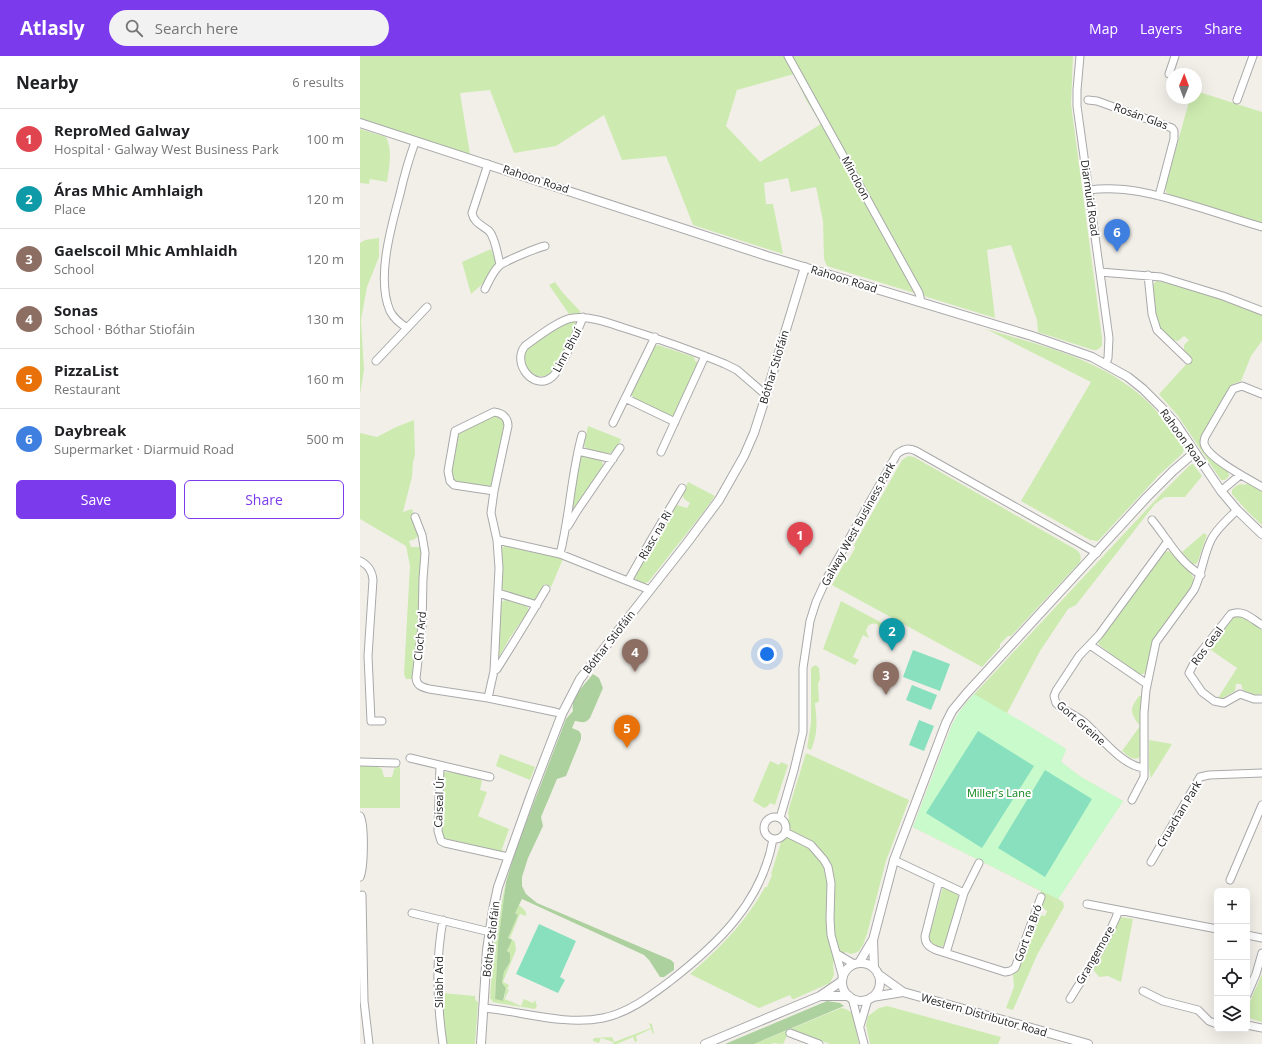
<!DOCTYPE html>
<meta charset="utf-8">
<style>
:root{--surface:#fff;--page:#f2f2f2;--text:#202124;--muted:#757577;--line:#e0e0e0;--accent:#7c3aed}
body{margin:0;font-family:"Open Sans",sans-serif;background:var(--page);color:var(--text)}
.controls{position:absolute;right:12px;bottom:12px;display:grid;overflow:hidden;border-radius:6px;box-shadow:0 4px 16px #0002}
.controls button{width:36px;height:36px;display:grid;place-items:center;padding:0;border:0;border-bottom:1px solid var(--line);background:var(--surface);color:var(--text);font:20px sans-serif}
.compass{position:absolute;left:806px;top:12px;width:36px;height:36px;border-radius:50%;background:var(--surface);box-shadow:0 4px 16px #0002;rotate:1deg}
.you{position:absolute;left:407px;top:598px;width:14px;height:14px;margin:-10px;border:3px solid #fff;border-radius:50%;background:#1a73e8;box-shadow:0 0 0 6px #1a73e833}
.badge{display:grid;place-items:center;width:26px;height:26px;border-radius:50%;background:var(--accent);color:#fff;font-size:13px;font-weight:700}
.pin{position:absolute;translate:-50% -33px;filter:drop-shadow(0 1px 2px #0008)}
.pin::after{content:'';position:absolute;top:21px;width:14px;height:12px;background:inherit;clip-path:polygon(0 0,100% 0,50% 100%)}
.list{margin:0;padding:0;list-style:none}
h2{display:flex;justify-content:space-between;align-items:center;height:52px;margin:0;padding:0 16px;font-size:17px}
h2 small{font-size:13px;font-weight:400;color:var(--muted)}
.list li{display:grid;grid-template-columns:26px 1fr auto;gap:12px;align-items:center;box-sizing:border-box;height:60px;padding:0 16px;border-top:1px solid var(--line)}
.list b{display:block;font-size:15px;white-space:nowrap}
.list p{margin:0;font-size:13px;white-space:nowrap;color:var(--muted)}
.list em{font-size:13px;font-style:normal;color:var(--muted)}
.actions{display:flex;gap:8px;padding:12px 16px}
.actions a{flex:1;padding:9px 0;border:1px solid var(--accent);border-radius:6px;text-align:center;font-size:14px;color:var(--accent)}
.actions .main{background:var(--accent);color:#fff}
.icon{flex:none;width:22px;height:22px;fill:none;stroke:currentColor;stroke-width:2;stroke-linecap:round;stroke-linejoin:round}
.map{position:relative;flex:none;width:902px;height:988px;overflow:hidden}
header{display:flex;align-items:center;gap:24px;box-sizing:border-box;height:56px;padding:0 20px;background:var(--accent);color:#fff}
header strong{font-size:19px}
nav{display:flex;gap:22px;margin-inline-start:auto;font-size:14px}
.search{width:280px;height:36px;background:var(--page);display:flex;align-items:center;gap:10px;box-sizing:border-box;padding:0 14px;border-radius:22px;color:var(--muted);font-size:15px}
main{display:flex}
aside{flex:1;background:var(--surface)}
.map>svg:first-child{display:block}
.grass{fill:#cdebb0;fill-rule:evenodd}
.forest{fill:#add19e}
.park{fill:#c8facc}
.pitch{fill:#88e0be}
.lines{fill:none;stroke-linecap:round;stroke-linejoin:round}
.minor-casing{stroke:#a9a9a9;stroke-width:9}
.tertiary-casing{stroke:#a9a9a9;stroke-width:10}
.minor{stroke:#fff;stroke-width:7}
.tertiary{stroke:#fff;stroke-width:8}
.labels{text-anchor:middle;stroke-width:4;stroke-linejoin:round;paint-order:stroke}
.street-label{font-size:11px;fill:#222;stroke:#fff}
.park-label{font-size:11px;fill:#0c8416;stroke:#fff}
</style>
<header>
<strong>Atlasly</strong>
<div class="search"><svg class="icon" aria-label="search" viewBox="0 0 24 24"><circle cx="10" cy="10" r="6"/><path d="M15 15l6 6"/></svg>Search here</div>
<nav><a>Map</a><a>Layers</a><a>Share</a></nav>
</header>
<main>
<aside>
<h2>Nearby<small>6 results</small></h2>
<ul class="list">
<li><span class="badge" style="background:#e0444e">1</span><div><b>ReproMed Galway</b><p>Hospital · Galway West Business Park</p></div><em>100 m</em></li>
<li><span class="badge" style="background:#0f9aa8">2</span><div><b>Áras Mhic Amhlaigh</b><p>Place</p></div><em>120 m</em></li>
<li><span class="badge" style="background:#8d6e63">3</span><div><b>Gaelscoil Mhic Amhlaidh</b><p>School</p></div><em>120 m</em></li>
<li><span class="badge" style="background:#8d6e63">4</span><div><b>Sonas</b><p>School · Bóthar Stiofáin</p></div><em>130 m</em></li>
<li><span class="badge" style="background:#e8710a">5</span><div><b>PizzaList</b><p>Restaurant</p></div><em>160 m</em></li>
<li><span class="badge" style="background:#3f7fe0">6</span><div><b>Daybreak</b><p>Supermarket · Diarmuid Road</p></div><em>500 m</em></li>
</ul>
<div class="actions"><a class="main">Save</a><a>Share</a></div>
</aside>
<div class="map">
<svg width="902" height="988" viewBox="0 0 902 988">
<rect width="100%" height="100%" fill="#f2efe9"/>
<path class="grass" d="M 0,0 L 713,0 L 711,48 L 742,282 L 742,290 L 737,294 L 733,294 L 678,276 L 677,264 L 651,189 L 627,194 L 635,262 L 467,210 L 464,203 L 463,165 L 456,131 L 431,136 L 428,122 L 404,127 L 406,148 L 413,148 L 423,198 L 333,169 L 306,100 L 262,104 L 244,59 L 196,90 L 154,97 L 130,34 L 100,37 L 110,98 L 0,63 ZM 434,18 L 446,44 L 461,68 L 400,106 L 366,70 L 377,34 Z
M 836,35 L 902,56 L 902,168 L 809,139 L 806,136 L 805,132 L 830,42 L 836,42 Z
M 0,73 L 26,81 C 33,95 29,112 27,126 L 10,123 L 9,128 L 0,127 Z
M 19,182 L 19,201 L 7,231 L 1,264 L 4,314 L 0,338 L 0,187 L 5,184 Z
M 131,193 C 133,198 135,204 136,209 C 136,217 117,233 111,238 L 102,206 Z
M 797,225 L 819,230 L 854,241 L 902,258 L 902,285 L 891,300 L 881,325 L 873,328 L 855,357 L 841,391 L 850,402 L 868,415 L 869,420 L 865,424 L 861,424 L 818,360 L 799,338 L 832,302 L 824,294 L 824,289 L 829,284 L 824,280 L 818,285 L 812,284 L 800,272 L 797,266 L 792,231 L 794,227 Z
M 195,226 L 203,237 L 220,255 L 220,257 L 209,258 L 189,229 Z
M 214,265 L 216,267 L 215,271 L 191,318 C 174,327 157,310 166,294 C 169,289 196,272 202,269 C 206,267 210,266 214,265 Z
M 626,273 C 685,291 747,304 792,350 C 804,363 814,377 823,391 L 824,394 L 822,398 L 799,419 L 738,485 L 730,484 L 661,445 L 731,326 Z
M 298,289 L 334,301 L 335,305 L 338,306 L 316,358 L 312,360 C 303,359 274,346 271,338 L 294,290 L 296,290 Z
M 134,359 C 141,361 144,363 145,371 L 132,429 L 128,431 L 95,425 L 91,423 L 90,419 L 98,376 Z
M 54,364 L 55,399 L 53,406 L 52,421 L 43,456 L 52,453 C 54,457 52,458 52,462 C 52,472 68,480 49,485 L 51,491 L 60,491 L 62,494 L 59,565 L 52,623 L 46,623 L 44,618 L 50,510 L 46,490 L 0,463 L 0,377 L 17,381 L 36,371 Z
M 228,370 L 261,383 C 260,387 258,391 255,395 C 250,400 233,394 226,392 L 224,389 Z
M 223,399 L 241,403 L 243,409 L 243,412 L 215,455 L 212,454 L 218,406 L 221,401 Z
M 548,400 L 554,401 L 715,493 C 720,496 722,500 720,506 L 651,580 L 648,580 L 640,588 L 640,591 L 622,611 L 472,529 L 486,504 L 489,503 L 495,492 L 494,489 L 542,404 Z
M 833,408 L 842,420 L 825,441 L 805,441 L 795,448 L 716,549 L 708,553 L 680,595 L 647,657 L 706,693 L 701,706 L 721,721 L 763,745 L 698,843 L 703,846 L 704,851 L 677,899 L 653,954 L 646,952 L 654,931 L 653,919 L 659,911 L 677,860 L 680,859 L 685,860 L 687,855 L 683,852 L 682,848 L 685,841 L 680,837 L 681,835 L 553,771 L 592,669 L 605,648 L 802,437 L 830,409 Z
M 328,426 L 355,440 L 342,458 L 289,525 L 285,528 L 276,524 L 275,521 L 279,513 L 315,451 L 317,449 L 327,452 L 330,447 C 318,440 323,437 328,426 Z
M 887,427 L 902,435 L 902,469 L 887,455 L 872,438 L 872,434 C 875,430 880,427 885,429 Z
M 844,477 L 847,479 L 838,505 L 836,508 L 833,508 L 822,496 Z
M 145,489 L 203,503 L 191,531 L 185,528 L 174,544 L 170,544 L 144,535 L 141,532 L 142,492 Z
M 808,495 C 813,497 832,517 833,521 C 834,524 834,525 833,528 L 795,582 L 790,596 L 786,616 L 783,618 L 778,618 L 739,589 L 738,584 L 802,498 Z
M 148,543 L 166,549 L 169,554 L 149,583 L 140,600 L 138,600 L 140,551 L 141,546 Z
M 481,545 L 522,567 L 519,573 L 518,569 C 515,567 512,567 508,570 L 506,575 L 509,582 L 503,579 L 493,601 L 499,604 L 495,609 L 463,593 Z
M 875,560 L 881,560 L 902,574 L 902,638 L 894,639 L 883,634 L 881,628 L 876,628 L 875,635 L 861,643 L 858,642 L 877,612 L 848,592 L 871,563 Z
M 456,609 L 459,612 L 460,623 L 458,628 L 459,646 L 455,647 C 457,664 458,678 451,694 L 447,692 L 451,667 L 451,613 L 452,611 Z
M 779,640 L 782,640 L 780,671 L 781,696 L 779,702 C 772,705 767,699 762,695 L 780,670 C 770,656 769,654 779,640 Z
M 789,684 L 812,688 L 791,722 C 787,710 790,696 789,684 Z
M 446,697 L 549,744 L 526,805 L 507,878 L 503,889 L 499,895 L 495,897 L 491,898 L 486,896 L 473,906 L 474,919 L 470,927 L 434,943 L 432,943 L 430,939 L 399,952 L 330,918 C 361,891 385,867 405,831 L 407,831 L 412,819 L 411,818 L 429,761 L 428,757 L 429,752 Z
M 140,698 L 175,711 L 170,724 L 136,710 Z
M 410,705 L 419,709 L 421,706 L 428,709 L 415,749 L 410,747 L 408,750 L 404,752 L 393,745 Z
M 0,710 L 16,710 L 22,713 L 24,721 L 32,721 L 34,713 L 40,710 L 40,752 L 0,752 Z
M 85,716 L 96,717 L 120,723 L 122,725 L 120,734 L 127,736 L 118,760 L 149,773 L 142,793 L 143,795 L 139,795 L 83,782 L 81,778 L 83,753 L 82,723 L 83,718 Z
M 146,826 L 138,886 L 135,943 L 144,944 L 146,932 L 142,927 L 144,916 L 150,906 C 144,886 150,877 158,859 L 155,857 L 158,849 C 163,852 167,855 166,860 L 160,858 L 150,882 L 155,886 L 156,894 L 143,926 L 149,929 L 147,933 L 149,934 L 145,943 L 161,950 L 164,943 L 173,947 L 175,944 L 177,950 L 175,953 L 137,947 L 133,946 L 130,942 L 135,877 Z
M 583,831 C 588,831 598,837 599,842 L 586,886 L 582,891 C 576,892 572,888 568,883 Z
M 761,861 L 773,863 L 761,926 L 748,920 L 739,921 L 732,912 Z
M 902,918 L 902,966 L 895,964 L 887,961 C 887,948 897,931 902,918 Z
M 82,937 L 115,940 L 115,943 L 118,947 L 115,988 L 86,988 L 82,953 Z
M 527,950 L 641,981 L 638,988 L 510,988 L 506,969 L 508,960 L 519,952 Z
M 481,952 L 486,953 L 492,957 L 499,988 L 470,988 L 430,974 L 423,988 L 413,987 L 412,988 L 394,988 Z
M 289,967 L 292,968 L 294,978 L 293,978 L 291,973 L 276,980 L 277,985 L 275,986 L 273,981 L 257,988 L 253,988 L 253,986 L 241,982 L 239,987 L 233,985 L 233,983 L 235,982 L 252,981 L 254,986 L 291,972 Z"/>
<path class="forest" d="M 233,618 L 239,622 L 243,632 L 230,662 C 225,668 222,666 215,665 L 212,672 L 219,675 L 221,678 L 221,683 L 206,720 L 197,723 L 181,761 L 183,770 L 168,802 L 162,821 L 162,830 L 166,838 L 177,847 L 311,904 L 314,907 L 314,914 L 304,921 L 300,921 L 289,904 L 284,899 L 162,843 L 155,857 L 158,859 L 148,882 L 152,884 L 147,895 L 150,897 L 150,906 L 144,916 L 142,927 L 146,932 L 143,945 L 135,943 L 138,886 L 146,826 L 156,793 L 206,663 L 213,655 C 210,642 226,627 233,618 Z
M 467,945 L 480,947 L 484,950 L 394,988 L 365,988 Z"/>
<path class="park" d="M 614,638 L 666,668 L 706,693 L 701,706 L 721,721 L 763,745 L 698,843 L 553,771 L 592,669 L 599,656 Z"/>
<path class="pitch" d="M 553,594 L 590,608 L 580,635 L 543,621 Z
M 552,629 L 577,639 L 571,654 L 546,644 Z
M 559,664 L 574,670 L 564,695 L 549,689 Z
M 618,675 L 674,710 L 622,792 L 566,757 Z
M 685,714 L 732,743 L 685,821 L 638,792 Z
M 179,868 L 216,885 L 200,921 L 205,924 L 198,937 L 156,918 Z"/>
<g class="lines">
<defs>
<path id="minor" d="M 428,0 L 559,237 L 561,246
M 720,0 L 717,34 L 717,50 L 749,282 L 748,302 L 746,307
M 809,18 L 815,0
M 728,44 L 737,45 L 812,72 L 814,75 L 814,83 L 799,140
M 877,44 L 893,0
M 128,108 L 112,157 C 114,167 122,169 129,175 C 135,181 138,200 140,209
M 729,134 C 764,129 798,139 831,149 C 855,156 878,164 902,171
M 740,216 L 801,221 L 863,240 L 902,255
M 788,219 L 792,258 L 797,274 L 828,304
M 125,233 C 129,225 133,215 140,209 C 148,204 176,192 185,190
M 223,261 C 219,272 200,315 192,321 C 174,336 151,307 165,290 C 176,282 200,263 213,262 C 229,260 246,266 261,271 C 296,282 331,294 365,308 L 377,314 L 406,339
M 47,272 C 40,267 34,263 30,255 C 16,223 31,171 40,138 C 44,120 49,103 55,86
M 16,305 L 67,251
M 902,338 L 882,330 L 873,333 L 845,381 C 844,384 843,387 845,390 C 851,404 889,423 902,431
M 265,342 L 315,366
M 253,367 L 295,281
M 218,395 L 253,403
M 301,396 L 345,300
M 861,435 L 880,419
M 55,461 L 62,479 L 65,497 L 63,523 L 62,570 L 56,622 C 57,630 62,631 69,633 L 128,642 L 195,656 L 202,658
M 792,464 C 807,482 819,506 841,519
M 208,470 L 217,455 L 260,392
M 137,484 L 200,498 L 290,534
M 200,498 C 210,459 211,418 222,379
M 0,505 C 8,509 12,514 13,524 L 8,600 L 11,665 L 22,665
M 268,525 L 291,484 L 322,432
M 138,537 L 177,549
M 902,569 C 892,563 883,553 871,558 L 837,601 L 829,617 L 842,636 L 854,645 L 864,647 L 880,638 L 894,643 L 902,643
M 730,589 L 787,628
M 134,615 L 137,613 C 154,586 170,560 186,533
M 128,642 L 134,615 L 139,512 L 137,484 L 131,457 L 134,435 L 148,370 C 148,362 143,357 134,356 L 95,375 L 88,415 L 90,425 L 94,429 L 134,435
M 50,702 L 130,721
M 0,706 L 36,707
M 80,710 L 78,775 L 81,785 L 85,787 L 148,801
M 784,712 C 762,710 740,680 724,666 C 715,659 704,655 696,647 L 694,640 L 696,635 L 719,600 L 739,579 L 808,485
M 772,744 L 784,721 L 784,657 L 786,634 L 796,586 L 834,534 C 842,518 843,500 851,484 C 856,473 868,463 877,454
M 0,760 C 5,769 4,812 0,821
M404 772a11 11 0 1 1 22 0a11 11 0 1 1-22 0Z
M 420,762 L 434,714 L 443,676 L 443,612 L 450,565 L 456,546 L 467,522 L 537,398 C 543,393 549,391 556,395 L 737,497
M 425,776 L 451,789 L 464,804 L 468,811 L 471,827 L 470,863 L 471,879 L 483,922
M 534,804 L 604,837
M 791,806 L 840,721 L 849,719 L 902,717
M 870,824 L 902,749
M 579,825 L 565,880 C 565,888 569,891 576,894 L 645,916 L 650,915 L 655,912 L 681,841
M 2,839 L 4,945 L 9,988
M 727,848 L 857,873
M 52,857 L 130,876
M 83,864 C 75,906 77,947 83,988
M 887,879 L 902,882
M 586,897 L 604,837 L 619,807
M 477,898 L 494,908
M 783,935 L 803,945 L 838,954 L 849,965 L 857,968
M 887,939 L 896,918 L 902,897
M 492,942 L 504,988
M 710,943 C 727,915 747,886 759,854
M 123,952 C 161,955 205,970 243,962 C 268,957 289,941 309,926 C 358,888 402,846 413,783
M 887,969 L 902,972
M 500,970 L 508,943
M 430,977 L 459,988"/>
<path id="tertiary" d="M 0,67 L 407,200 L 672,280 L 732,301 L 768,321 L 783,333 L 801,351 L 816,368 L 861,435 L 877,454 L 902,478
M 499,907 L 512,885
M482 926a19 19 0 1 1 38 0a19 19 0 1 1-38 0Z
M 514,912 L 513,884 L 534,804 L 586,667 L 592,655 L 606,638 L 787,441 L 813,415 L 835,396
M 518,918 L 543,936 L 728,988
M 460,940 L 489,940
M 512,941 L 543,936
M 121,988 L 127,894 L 133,854 L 138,831 L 172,736 L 202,658 L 220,623 L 327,487 L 359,444 L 384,400 L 394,377 L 403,349 L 445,211
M 345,988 L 460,940 L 482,925"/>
</defs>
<use href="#minor" class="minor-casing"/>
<use href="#tertiary" class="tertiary-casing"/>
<use href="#minor" class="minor"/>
<use href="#tertiary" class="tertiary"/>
</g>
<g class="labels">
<g class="street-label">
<text transform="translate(781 60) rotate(20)" y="4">Rosán Glas</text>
<text transform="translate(496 122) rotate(62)" y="4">Mincloon</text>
<text transform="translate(176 123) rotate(18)" y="4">Rahoon Road</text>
<text transform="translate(730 142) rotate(82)" y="4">Diarmuid Road</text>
<text transform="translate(484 223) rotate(17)" y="4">Rahoon Road</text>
<text transform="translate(207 294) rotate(-62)" y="4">Linn Bhuí</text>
<text transform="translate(414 311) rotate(-73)" y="4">Bóthar Stiofáin</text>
<text transform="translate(823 382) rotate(54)" y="4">Rahoon Road</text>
<text transform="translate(498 468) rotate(-61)" y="4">Galway West Business Park</text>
<text transform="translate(295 479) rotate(-60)" y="4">Riasc na Ri</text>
<text transform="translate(60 580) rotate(-85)" y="4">Cloch Ard</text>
<text transform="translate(249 586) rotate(-52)" y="4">Bóthar Stiofáin</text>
<text transform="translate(847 590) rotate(-53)" y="4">Ros Geal</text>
<text transform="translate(721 667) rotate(41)" y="4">Gort Greine</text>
<text transform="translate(79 746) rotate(-88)" y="4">Caiseal Úr</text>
<text transform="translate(819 758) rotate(-59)" y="4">Cruachan Park</text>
<text transform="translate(668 877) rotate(-70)" y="4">Gort na Bró</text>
<text transform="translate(131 883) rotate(-83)" y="4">Bóthar Stiofáin</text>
<text transform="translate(735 899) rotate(-60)" y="4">Grangemore</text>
<text transform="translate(79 926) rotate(-90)" y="4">Sliabh Ard</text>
<text transform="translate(624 959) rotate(16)" y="4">Western Distributor Road</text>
</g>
<g class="park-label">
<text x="639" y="741">Miller's Lane</text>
</g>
</g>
</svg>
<div class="controls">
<button>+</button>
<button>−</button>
<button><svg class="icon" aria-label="locate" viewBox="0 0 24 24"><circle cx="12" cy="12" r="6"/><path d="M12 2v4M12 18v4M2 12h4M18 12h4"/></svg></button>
<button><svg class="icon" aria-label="layers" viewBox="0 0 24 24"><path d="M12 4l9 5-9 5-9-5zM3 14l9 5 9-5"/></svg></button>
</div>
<svg class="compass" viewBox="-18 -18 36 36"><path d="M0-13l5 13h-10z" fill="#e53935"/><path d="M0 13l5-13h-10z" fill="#757577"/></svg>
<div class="you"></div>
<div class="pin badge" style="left:440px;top:499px;background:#e0444e">1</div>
<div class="pin badge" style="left:532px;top:595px;background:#0f9aa8">2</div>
<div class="pin badge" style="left:526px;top:639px;background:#8d6e63">3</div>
<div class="pin badge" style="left:275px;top:616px;background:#8d6e63">4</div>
<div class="pin badge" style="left:267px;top:692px;background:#e8710a">5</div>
<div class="pin badge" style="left:757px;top:196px;background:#3f7fe0">6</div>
</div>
</main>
